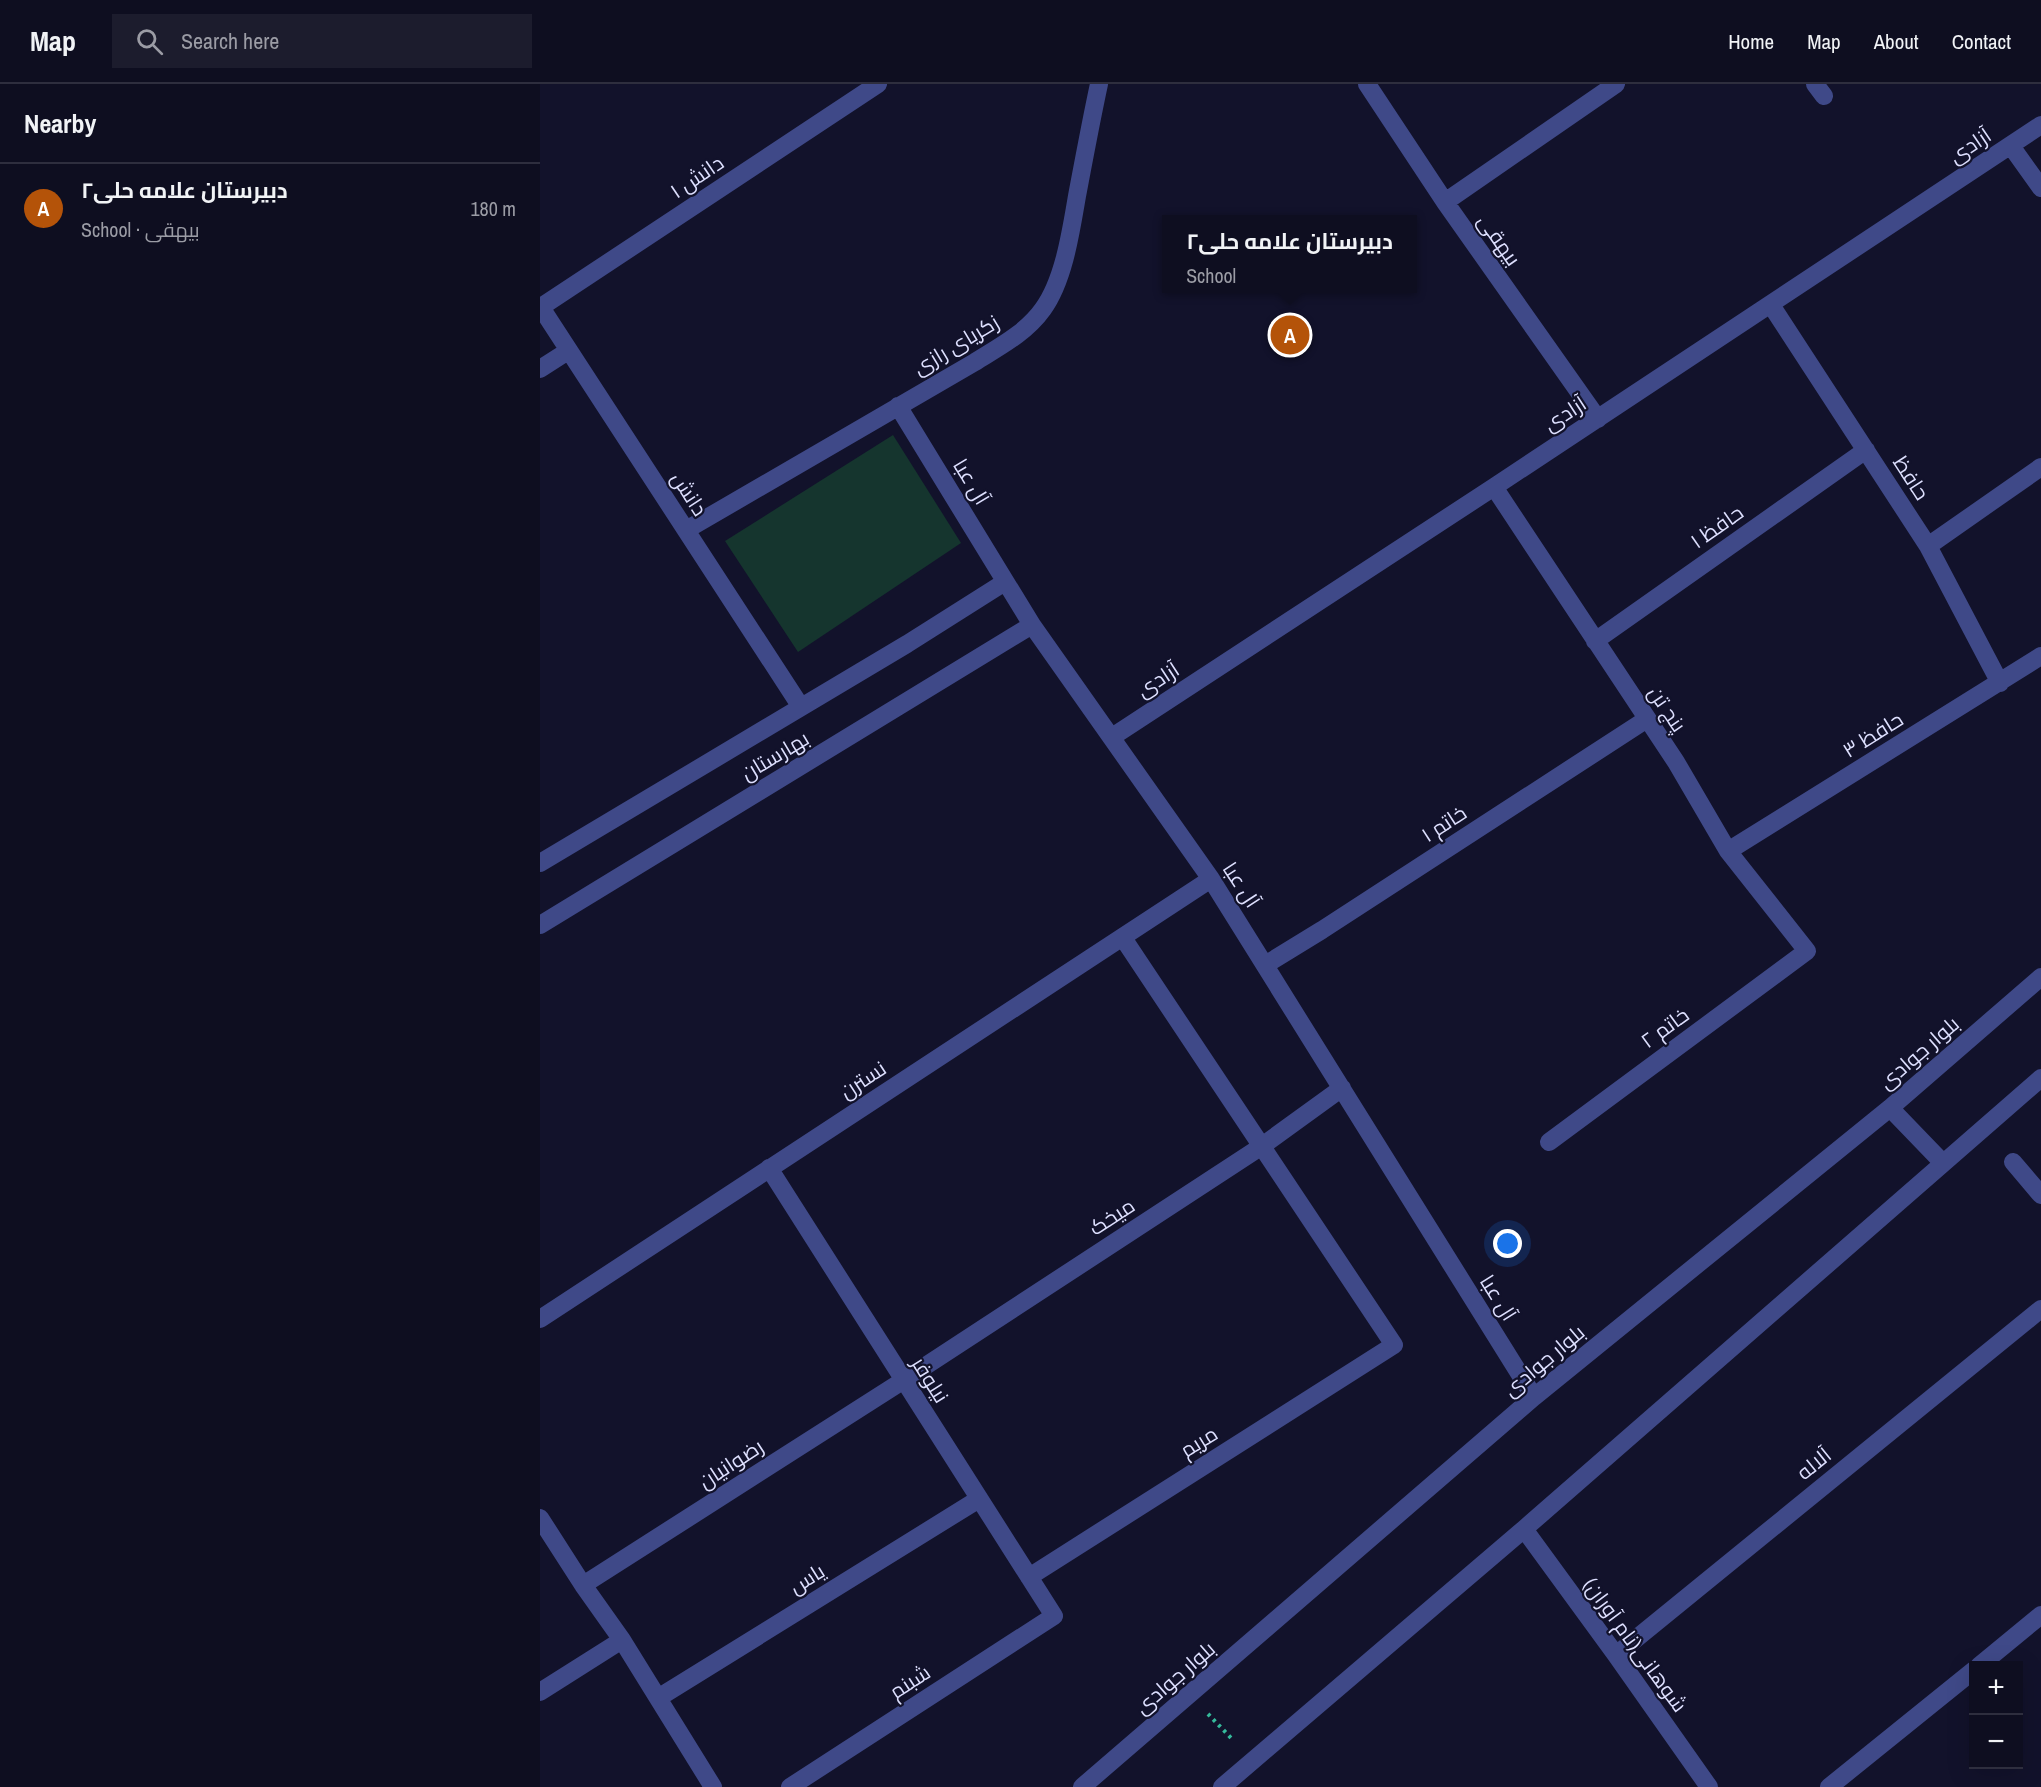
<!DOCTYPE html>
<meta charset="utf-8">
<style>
:root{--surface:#0e0e20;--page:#1c1c2d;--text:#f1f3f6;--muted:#9b9ca5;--line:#2e2e3e;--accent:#b45309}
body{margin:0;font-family:"Archivo Narrow",Cairo,sans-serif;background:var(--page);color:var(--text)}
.controls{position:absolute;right:18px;bottom:18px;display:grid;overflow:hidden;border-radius:0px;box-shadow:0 6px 24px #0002}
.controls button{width:54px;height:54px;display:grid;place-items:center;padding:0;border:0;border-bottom:2px solid var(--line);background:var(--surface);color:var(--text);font:30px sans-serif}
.you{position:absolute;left:968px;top:1160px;width:21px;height:21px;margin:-15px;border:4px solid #fff;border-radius:50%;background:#1a73e8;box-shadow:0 0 0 9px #1a73e833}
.badge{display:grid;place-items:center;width:39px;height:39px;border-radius:50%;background:var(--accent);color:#fff;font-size:20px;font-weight:700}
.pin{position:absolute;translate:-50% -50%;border:3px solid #fff;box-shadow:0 2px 6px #0006}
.popup{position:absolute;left:622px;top:131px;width:255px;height:78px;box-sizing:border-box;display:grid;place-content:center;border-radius:0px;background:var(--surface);filter:drop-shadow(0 2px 4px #0005);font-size:20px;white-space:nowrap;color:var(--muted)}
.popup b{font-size:22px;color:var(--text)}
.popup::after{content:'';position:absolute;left:50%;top:100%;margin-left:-12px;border:12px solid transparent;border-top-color:var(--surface)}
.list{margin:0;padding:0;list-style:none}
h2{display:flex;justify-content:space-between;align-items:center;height:78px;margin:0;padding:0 24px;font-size:26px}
h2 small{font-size:20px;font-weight:400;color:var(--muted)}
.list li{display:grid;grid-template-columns:39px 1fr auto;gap:18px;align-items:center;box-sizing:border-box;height:90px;padding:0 24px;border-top:2px solid var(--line)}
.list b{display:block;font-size:22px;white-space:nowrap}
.list p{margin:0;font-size:20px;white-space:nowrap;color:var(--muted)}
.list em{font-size:20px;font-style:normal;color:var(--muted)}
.icon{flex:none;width:33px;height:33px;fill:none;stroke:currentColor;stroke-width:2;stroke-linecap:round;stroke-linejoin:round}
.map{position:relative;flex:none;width:1501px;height:1703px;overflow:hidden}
header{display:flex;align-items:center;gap:36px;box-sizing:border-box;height:84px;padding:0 30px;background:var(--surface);border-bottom:2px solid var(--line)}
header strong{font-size:28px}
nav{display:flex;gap:33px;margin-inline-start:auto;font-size:21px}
.search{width:420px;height:54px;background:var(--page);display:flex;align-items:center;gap:15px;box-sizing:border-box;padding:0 21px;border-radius:0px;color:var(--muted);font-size:22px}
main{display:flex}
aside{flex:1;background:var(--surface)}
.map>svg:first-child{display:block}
.green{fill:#15352e}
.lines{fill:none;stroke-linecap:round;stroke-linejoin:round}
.path{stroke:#35ba9b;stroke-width:4;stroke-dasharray:3 4.5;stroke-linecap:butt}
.minor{stroke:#3f4988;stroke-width:18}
.labels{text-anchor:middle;stroke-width:4.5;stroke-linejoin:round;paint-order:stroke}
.street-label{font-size:21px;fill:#dddffe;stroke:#12122b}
</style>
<header>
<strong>Map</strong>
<div class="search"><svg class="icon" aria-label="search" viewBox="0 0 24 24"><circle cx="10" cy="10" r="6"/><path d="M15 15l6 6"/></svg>Search here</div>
<nav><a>Home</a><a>Map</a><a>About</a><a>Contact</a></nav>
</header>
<main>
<aside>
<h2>Nearby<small></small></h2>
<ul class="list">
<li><span class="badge">A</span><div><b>دبیرستان علامه حلی۲</b><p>School · بیهقی</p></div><em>180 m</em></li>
</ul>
</aside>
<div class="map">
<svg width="1501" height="1703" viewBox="0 0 1501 1703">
<rect width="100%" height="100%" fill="#12122b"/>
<path class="green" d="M 353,351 L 421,459 L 258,568 L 185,457 Z"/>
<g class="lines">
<path class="path" d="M 668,1630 L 694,1657"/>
<path class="minor" d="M 827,0 L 905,118 L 1058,335
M 1275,0 L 1284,12
M 1471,62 L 1501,104
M 905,118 L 1076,0
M 1231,221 L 1388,462 L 1460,599
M 0,222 L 261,623
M 1,223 L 338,0
M 0,285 L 28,267
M 358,322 L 492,541 L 671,795 L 994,1313
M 954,403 L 1136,678 L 1188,767 L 1267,867 L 1009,1058
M 146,446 L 435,278 C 459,263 486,249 503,225 C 524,196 531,147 537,112 C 544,75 551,37 559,0
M 1388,462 L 1501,383
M 1055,557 L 1326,366
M 572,653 L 954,403 L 1501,41
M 1188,767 L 1501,572
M 0,779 L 367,560 L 465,498
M 0,841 L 492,541
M 725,881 L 782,846 L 1107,635
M 1350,1024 L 1403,1079
M 1473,1078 L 1501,1111
M 229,1084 L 514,1532 L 250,1703
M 0,1235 L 671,795
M 0,1434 L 43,1501 L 82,1556 L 173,1703
M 984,1445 L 1076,1571 L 1169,1703
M 489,1493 L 854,1261 L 583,854
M 43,1501 L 364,1296 L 722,1062 L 802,1004
M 1076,1571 L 1501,1225
M 1439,1582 L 1501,1531
M 0,1608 L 82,1556
M 118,1614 L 439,1415
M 542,1703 L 994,1313 L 1350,1024 L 1501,893
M 682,1703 L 984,1445 L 1501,994
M 1289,1703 L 1434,1586"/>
</g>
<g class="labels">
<g class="street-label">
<text transform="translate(1430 62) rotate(-34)" y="7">آزادی</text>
<text transform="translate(157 93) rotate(-34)" y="7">دانش ۱</text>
<text transform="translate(959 156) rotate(55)" y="7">بیهقی</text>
<text transform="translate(416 261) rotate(-31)" y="7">زکریای رازی</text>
<text transform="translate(1025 330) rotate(-33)" y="7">آزادی</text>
<text transform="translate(1371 394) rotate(57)" y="7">حافظ</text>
<text transform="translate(431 398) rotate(59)" y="7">آل عبا</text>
<text transform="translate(149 410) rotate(57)" y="7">دانش</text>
<text transform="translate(1177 443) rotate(-35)" y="7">حافظ ۱</text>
<text transform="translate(618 596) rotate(-33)" y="7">آزادی</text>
<text transform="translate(1127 625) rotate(56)" y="7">پنج تن</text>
<text transform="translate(1333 651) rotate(-32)" y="7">حافظ ۳</text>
<text transform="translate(235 672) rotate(-31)" y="7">بهارستان</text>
<text transform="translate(904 740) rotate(-33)" y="7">خاتم ۱</text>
<text transform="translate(701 801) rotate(57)" y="7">آل عبا</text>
<text transform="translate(1125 944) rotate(-36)" y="7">خاتم ۲</text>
<text transform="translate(1379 969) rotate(-41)" y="7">بلوار جوادی</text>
<text transform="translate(323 996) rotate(-33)" y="7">نسترن</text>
<text transform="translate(572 1133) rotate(-33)" y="7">میخک</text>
<text transform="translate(958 1214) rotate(58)" y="7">آل عبا</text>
<text transform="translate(1004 1277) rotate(-40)" y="7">بلوار جوادی</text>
<text transform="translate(390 1296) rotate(58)" y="7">نیلوفر</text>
<text transform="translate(659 1358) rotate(-32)" y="7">مریم</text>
<text transform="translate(191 1380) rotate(-33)" y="7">رضوانیان</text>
<text transform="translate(1274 1380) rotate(-39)" y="7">آلاله</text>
<text transform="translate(267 1495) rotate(-32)" y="7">یاس</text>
<text transform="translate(1095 1561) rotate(54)" y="7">شوهانی(نام آوران)</text>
<text transform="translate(635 1594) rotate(-41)" y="7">بلوار جوادی</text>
<text transform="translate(370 1598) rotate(-33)" y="7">شبنم</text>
</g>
</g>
</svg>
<div class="controls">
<button>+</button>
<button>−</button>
</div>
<div class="you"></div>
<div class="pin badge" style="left:750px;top:251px">A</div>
<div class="popup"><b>دبیرستان علامه حلی۲</b>School</div>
</div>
</main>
